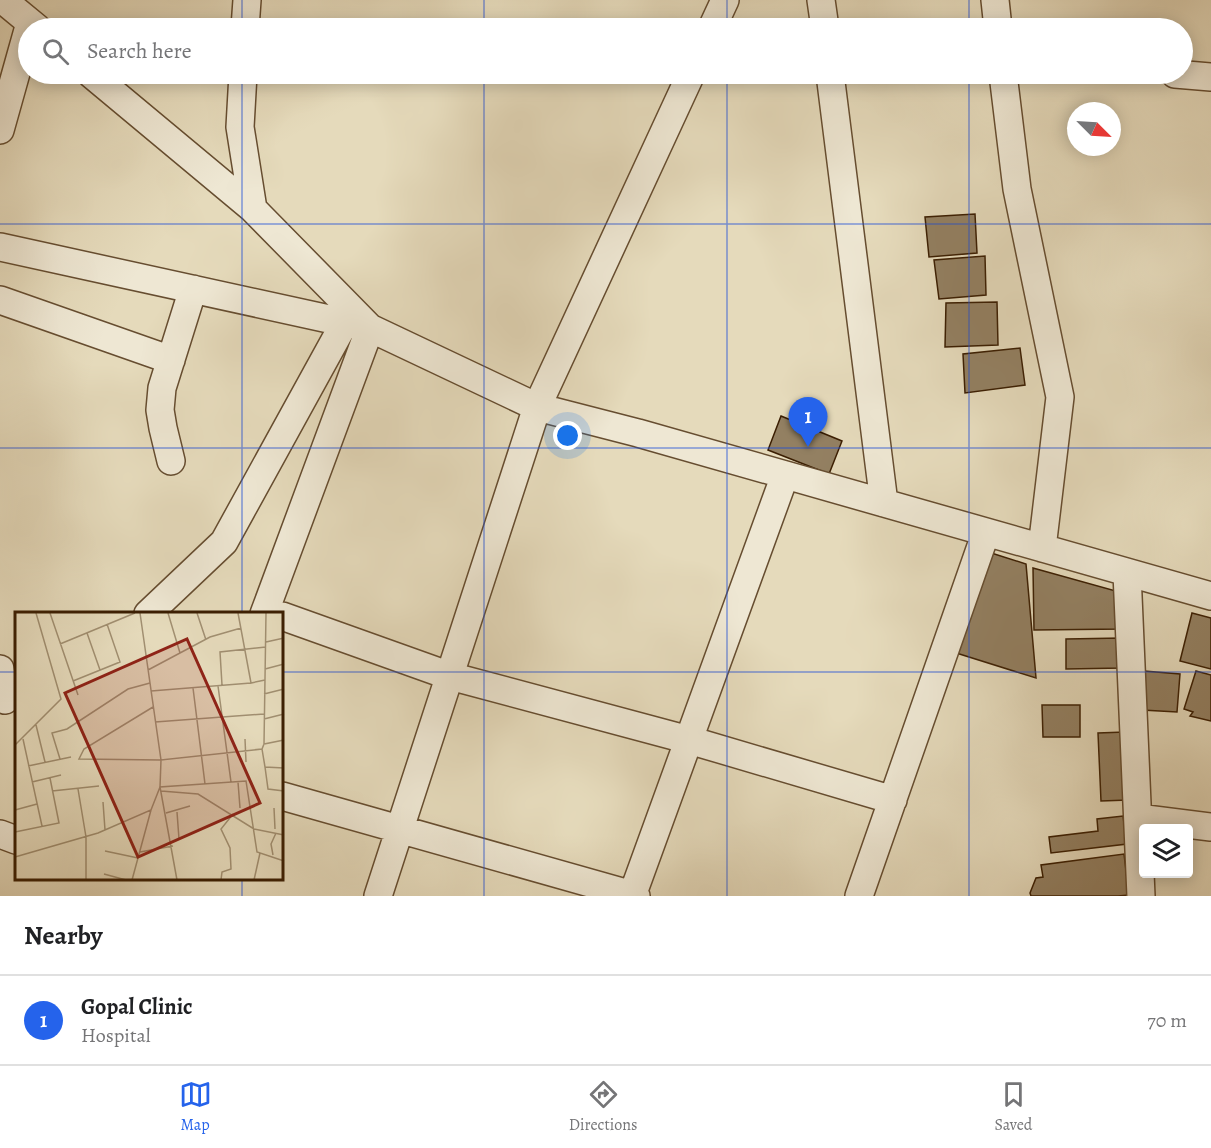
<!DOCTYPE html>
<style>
:root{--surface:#fff;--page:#f6f6f6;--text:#202124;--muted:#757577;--line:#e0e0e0;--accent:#2563eb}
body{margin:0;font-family:Alegreya,serif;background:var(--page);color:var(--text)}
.controls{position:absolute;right:18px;bottom:18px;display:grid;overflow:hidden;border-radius:6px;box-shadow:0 3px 15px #0003}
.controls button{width:54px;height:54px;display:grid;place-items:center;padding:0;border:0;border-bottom:2px solid var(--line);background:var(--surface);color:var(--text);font:30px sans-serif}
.compass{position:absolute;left:1067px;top:102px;width:54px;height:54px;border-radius:50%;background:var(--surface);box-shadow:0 3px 15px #0003;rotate:114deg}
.you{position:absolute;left:568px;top:436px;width:21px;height:21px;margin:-15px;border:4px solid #fff;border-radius:50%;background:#1a73e8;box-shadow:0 0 0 9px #1a73e833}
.badge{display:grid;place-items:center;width:39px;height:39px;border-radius:50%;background:var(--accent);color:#fff;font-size:20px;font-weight:700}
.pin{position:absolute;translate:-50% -50px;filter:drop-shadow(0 2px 3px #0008)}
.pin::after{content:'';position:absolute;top:32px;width:21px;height:18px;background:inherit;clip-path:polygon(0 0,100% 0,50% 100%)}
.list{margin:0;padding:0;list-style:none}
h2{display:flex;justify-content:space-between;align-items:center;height:78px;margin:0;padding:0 24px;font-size:26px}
h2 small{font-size:20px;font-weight:400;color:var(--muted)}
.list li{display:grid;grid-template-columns:39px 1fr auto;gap:18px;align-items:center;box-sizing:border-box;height:90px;padding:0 24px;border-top:2px solid var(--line)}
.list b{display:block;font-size:22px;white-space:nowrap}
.list p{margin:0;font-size:20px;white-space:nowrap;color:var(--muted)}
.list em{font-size:20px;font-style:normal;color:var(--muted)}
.icon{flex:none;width:33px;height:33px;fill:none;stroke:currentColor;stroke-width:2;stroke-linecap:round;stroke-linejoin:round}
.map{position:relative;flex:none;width:1211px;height:896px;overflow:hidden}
.search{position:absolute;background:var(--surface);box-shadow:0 3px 15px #0003;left:18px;right:18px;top:18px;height:66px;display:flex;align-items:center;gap:15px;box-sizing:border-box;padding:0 21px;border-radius:33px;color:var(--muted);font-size:22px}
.sheet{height:168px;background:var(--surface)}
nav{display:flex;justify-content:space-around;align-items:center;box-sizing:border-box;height:84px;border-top:2px solid var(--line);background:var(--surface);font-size:16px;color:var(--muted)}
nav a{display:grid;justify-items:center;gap:3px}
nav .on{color:var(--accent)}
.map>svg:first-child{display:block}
.building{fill:#938062;stroke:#3b1e02;stroke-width:1.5}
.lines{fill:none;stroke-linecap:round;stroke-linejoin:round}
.street-casing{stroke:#664d30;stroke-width:30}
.street{stroke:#eee7d3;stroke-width:27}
.grid{fill:none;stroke:#1d4ed8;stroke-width:1.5;stroke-opacity:0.55}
.inset-road{fill:none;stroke:#a18f71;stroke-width:1.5}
.view{fill:#8f2418;fill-opacity:0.15;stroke:#8f2418;stroke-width:3}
.inset-edge{fill:none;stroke:#3b1e02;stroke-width:3}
</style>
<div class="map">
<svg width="1211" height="896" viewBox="0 0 1211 896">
<rect width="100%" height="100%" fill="#e5dabb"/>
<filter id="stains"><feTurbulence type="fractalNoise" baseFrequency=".00333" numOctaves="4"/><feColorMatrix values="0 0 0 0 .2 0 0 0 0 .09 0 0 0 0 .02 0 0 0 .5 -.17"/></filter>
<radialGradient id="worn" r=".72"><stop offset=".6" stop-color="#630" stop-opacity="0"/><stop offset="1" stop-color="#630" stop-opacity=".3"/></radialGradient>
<path class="building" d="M 975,214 L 977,253 L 929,257 L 925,217 Z
M 985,256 L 986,295 L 939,299 L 934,260 Z
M 997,302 L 998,345 L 945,347 L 946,303 Z
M 1020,348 L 1025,385 L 965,393 L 963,354 Z
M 781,416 L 842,441 L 829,474 L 768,450 Z
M 985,551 L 1026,564 L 1036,678 L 953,652 Z
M 1033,568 L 1123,593 L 1123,629 L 1034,630 Z
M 1192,613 L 1211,618 L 1211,669 L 1180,661 Z
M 1122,638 L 1122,668 L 1066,669 L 1066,639 Z
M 1144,671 L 1180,674 L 1177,712 L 1142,710 Z
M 1196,671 L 1211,675 L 1211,721 L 1190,716 L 1193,712 L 1184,709 Z
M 1042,705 L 1080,705 L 1080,737 L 1043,737 Z
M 1125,732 L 1128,800 L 1101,801 L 1098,733 Z
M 1123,816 L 1127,844 L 1051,853 L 1049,837 L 1098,831 L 1097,819 Z
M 1124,854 L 1129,895 L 1118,896 L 1031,896 L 1030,893 L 1036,878 L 1043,877 L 1041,865 Z"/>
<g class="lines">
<defs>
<path id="street" d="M 3,0 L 37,28
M 821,0 L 825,28
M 995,0 L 998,28
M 245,28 L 247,0
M 712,28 L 725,0
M 91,74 L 253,209
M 243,74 L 240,127 L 253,209 L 370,328 L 537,407 L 691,74
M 830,74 L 884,503
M 1003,74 L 1017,189 L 1060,397 L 1042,548
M 1175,74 L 1211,77
M 0,130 L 28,30
M 0,247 L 370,328 L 264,614
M 0,300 L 171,360
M 171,461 L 163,428 L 160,410 L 162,388 L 193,289
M 1127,573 L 1141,896
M 148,614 L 224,542 L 345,322
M 282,616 L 450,676 L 689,740 L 893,800
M 0,669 L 5,700
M 282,796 L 636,896
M 1138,818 L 1211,827
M 0,834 L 16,840
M 378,896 L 537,407 L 638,433 L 1211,596
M 632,896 L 785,475
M 859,896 L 986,532"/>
</defs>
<use href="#street" class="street-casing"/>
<use href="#street" class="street"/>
</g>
<path class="grid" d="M 242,0 L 242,28M 484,0 L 484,28M 727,0 L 727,28M 969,0 L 969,28M 242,74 L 242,614M 484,74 L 484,896M 727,74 L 727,896M 969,74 L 969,896M 0,224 L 1211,224M 0,448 L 1211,448M 0,672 L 16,672M 282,672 L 1211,672M 242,880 L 242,896"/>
<g transform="translate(15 612)">
<rect width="268" height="268" fill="#e5dabb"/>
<path class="inset-road" d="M 35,1 L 63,83M 125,1 L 146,148 L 247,137 L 249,132M 153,1 L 165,41M 182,1 L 191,28M 223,1 L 236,71 L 250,68M 251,1 L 249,132 L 269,128M 72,21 L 85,58M 251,30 L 269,26M 45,32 L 120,1M 250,57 L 269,52M 133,58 L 195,25 L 226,16M 58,69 L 105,50 L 92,12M 207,73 L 205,40 L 251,35M 203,74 L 216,170M 178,76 L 190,172M 136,79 L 236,71M 249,82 L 269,77M 249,107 L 269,102M 140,110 L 249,102M 21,113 L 30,150M 8,127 L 27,214M 230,127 L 231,150M 0,133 L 46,87 L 21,1M 247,137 L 250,155 L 269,156M 45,147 L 37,121 L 52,117 L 113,77 L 135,71M 13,154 L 56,145M 250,155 L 253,177 L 269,179M 17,170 L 46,163M 223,170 L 225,196M 63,177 L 71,225 L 71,268M 37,179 L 84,174M 146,179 L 183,182 L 239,217 L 269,223M 88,190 L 90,218M 259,196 L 260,217M 0,198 L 22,192M 162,200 L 164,227M 151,201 L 175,194M 0,220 L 44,211 L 35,166M 90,239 L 123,246M 125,240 L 158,234M 258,243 L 256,232 L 261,221M 0,245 L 83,221 L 136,198 L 145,175 L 146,148 L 64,147 L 69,137 L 138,95M 89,262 L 111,268M 117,268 L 136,198M 162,268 L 145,175 L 231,169 L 242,240 L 269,249M 206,268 L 207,260 L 216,257 L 215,236 L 206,217 L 218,202M 239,268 L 245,241"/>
<path class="view" d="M 172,27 L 245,191 L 123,245 L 50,81 Z"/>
<rect width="268" height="268" class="inset-edge"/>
</g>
<rect width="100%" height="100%" filter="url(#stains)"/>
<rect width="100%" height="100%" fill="url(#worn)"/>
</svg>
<div class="controls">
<button><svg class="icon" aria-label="layers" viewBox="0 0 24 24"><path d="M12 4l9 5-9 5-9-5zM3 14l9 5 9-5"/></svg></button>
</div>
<svg class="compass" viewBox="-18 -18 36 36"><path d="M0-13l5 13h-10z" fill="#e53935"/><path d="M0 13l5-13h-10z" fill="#757577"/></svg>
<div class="you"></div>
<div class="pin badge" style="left:808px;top:447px">1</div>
<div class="search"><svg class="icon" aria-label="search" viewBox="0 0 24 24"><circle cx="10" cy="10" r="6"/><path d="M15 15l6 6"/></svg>Search here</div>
</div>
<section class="sheet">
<h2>Nearby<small></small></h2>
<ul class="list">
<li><span class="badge">1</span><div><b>Gopal Clinic</b><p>Hospital</p></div><em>70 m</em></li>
</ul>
</section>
<nav>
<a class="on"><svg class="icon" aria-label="map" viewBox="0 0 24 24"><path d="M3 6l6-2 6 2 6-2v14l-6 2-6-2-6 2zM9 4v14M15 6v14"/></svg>Map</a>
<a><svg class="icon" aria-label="directions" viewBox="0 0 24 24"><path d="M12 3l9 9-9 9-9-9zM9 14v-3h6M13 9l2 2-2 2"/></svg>Directions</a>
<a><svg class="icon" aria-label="saved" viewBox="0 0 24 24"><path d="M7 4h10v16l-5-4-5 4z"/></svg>Saved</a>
</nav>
